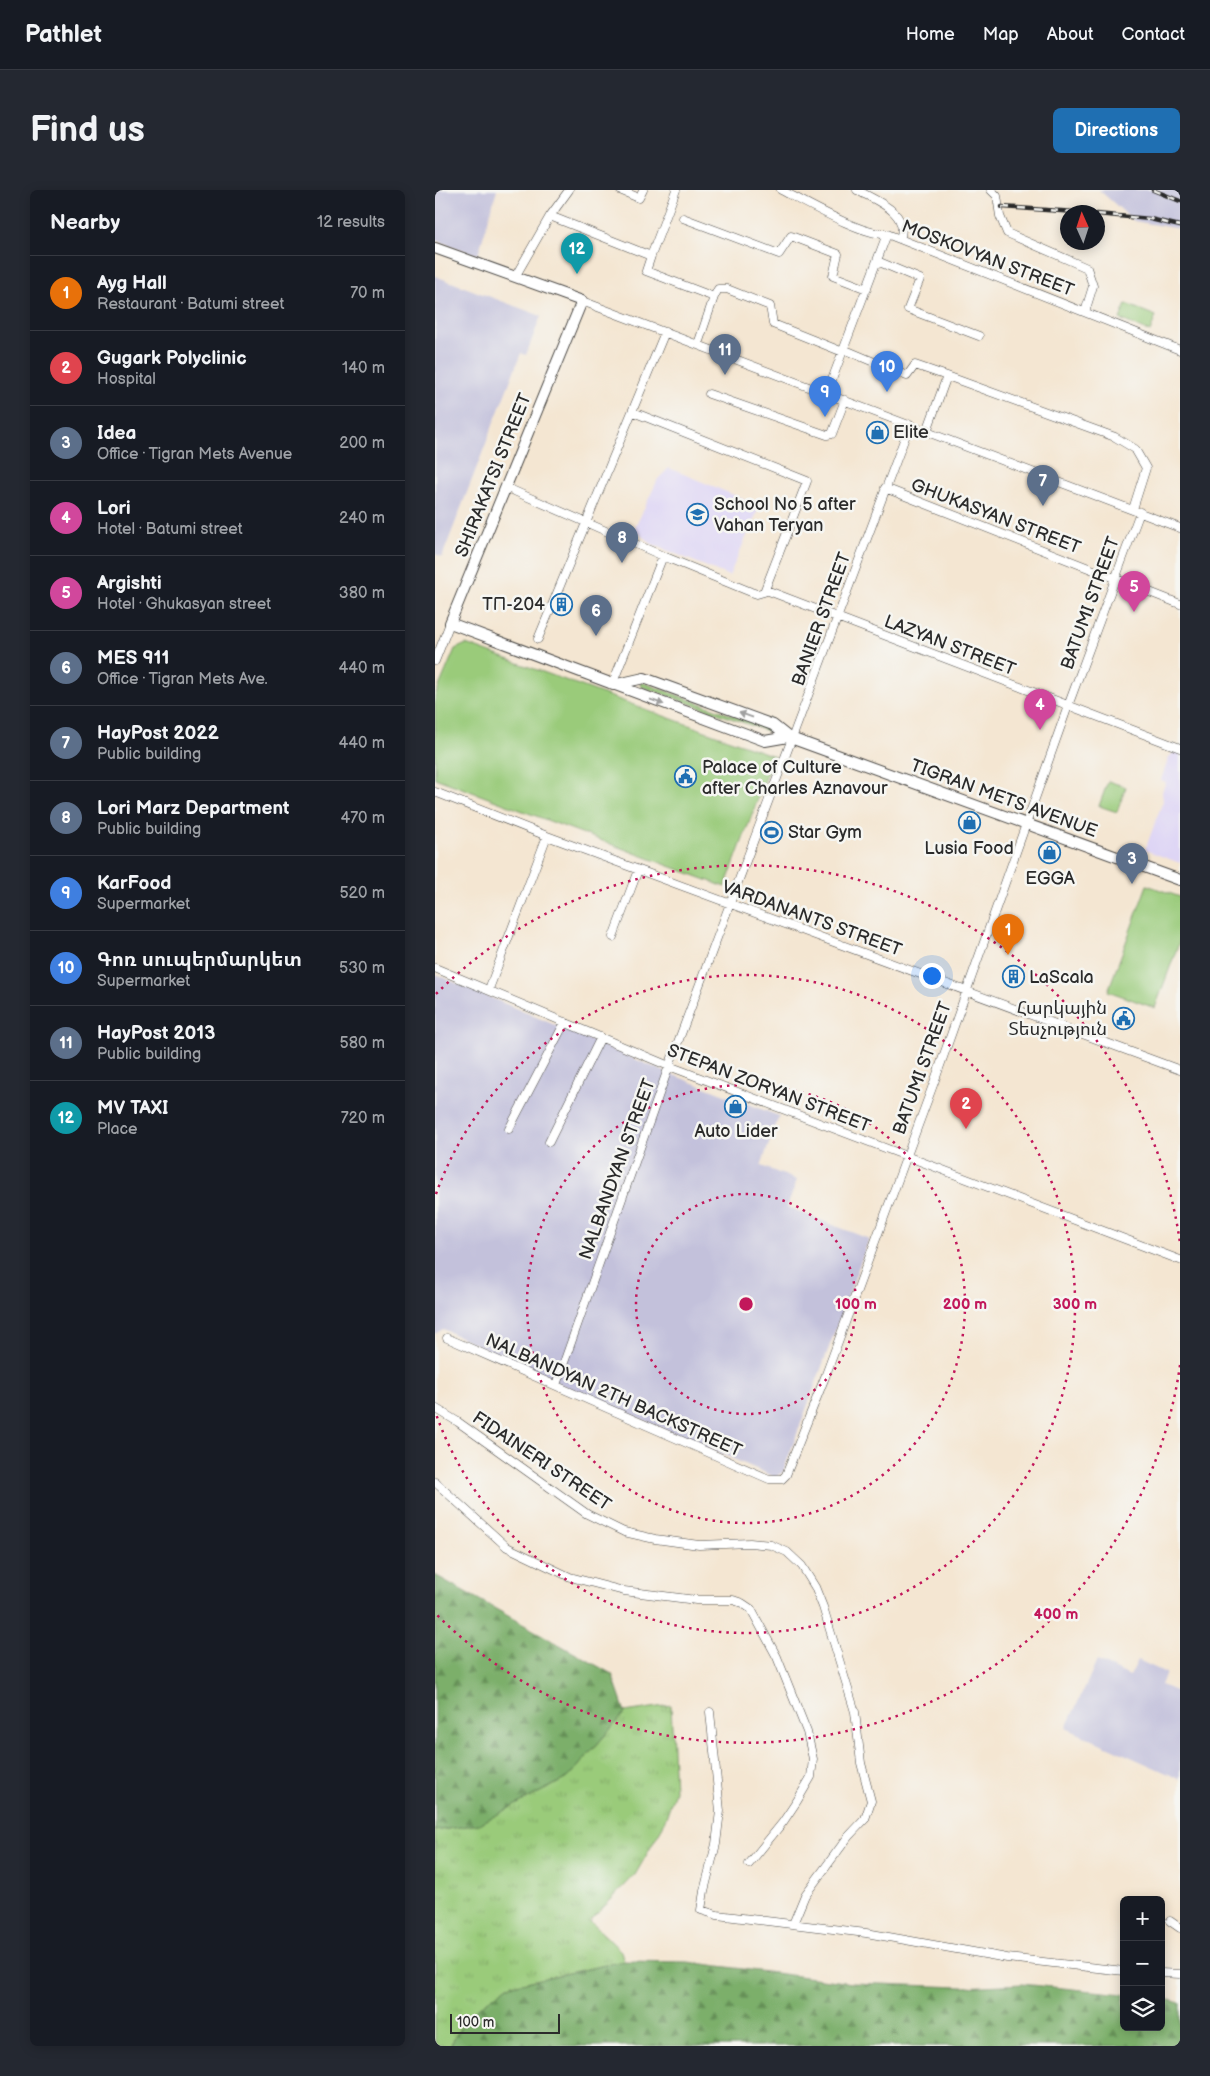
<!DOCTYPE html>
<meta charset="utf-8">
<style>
:root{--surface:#171b24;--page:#242831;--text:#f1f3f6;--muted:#9ea1a6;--line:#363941;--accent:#1f6fb2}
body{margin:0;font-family:"Balsamiq Sans","Noto Sans Armenian",sans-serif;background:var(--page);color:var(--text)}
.controls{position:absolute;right:15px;bottom:15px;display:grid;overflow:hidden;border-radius:8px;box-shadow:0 2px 12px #0003}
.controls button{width:45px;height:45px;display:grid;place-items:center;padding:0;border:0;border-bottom:1px solid var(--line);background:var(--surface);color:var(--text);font:25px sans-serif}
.compass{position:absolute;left:625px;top:15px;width:45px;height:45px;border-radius:50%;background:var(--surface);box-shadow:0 2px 12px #0003;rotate:357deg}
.scale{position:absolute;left:15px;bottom:12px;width:110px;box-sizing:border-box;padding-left:5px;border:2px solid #2b2b2b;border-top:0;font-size:14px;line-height:18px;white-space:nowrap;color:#2b2b2b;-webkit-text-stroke:4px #f6f6f2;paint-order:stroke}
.you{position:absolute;left:496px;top:785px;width:18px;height:18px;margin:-12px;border:4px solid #fff;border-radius:50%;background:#1a73e8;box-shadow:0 0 0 8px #1a73e833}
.badge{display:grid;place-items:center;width:32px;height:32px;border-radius:50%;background:var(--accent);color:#fff;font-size:16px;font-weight:700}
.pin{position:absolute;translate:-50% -41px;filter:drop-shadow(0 1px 2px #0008)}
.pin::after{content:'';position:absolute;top:26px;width:18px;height:15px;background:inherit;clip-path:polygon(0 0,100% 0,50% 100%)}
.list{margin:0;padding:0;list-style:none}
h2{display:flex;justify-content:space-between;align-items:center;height:65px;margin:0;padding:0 20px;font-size:21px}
h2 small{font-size:16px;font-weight:400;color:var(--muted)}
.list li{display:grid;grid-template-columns:32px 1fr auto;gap:15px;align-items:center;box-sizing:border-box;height:75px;padding:0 20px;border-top:1px solid var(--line)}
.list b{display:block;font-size:19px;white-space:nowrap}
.list p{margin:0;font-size:16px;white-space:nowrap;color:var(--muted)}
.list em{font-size:16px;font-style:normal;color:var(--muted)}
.icon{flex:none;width:28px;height:28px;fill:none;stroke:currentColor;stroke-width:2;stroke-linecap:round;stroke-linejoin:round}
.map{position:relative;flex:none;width:745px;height:1856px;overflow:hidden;border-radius:8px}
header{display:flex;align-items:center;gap:30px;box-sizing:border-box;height:70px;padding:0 25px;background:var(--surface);border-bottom:1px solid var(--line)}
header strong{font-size:24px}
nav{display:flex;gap:28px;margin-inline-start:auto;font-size:18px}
.intro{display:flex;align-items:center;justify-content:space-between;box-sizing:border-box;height:120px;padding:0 30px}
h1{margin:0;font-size:35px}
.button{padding:12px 22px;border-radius:8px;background:var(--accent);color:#fff;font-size:18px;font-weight:700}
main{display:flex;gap:30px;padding:0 30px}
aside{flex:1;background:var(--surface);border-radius:8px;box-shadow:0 2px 12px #0003}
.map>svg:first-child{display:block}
.built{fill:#ded5f5}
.industrial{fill:#c3c1db}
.grass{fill:url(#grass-tufts);stroke:#627b52}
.forest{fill:url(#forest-firs);stroke:#536d4a}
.park{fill:#9acb7a;stroke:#627b52}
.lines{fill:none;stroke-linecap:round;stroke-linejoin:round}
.minor-casing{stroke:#494744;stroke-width:9}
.major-casing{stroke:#494744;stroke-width:12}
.minor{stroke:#fff;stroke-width:8}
.major{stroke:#fff;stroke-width:10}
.rail-casing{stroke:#2b2b2b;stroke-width:4.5}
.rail{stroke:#f6f6f2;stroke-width:2.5;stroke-dasharray:8;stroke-linecap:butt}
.oneway{fill:#a0a0a0}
.ring{fill:none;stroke:#c2185b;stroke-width:2.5;stroke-dasharray:2.5 5}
.labels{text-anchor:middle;stroke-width:5;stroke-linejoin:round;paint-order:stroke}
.street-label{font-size:18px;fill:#2b2b2b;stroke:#f6f6f2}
.poi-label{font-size:18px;fill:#2b2b2b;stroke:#f6f6f2;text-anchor:start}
.centre{fill:#c2185b;stroke:#f6f6f2;stroke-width:2.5}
.ring-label{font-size:15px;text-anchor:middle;font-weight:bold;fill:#c2185b;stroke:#f6f6f2;stroke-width:5;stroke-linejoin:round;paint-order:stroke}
</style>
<header>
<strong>Pathlet</strong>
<nav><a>Home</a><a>Map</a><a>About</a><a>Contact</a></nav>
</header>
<div class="intro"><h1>Find us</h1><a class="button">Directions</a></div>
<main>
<aside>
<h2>Nearby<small>12 results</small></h2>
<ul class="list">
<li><span class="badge" style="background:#e8710a">1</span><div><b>Ayg Hall</b><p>Restaurant · Batumi street</p></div><em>70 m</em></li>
<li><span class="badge" style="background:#e0444e">2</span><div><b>Gugark Polyclinic</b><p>Hospital</p></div><em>140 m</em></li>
<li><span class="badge" style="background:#5c6f8a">3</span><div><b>Idea</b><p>Office · Tigran Mets Avenue</p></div><em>200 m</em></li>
<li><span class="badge" style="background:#d1479c">4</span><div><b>Lori</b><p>Hotel · Batumi street</p></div><em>240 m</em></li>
<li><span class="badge" style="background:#d1479c">5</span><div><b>Argishti</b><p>Hotel · Ghukasyan street</p></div><em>380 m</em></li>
<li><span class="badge" style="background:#5c6f8a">6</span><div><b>MES 911</b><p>Office · Tigran Mets Ave.</p></div><em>440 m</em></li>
<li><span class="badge" style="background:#5c6f8a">7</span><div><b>HayPost 2022</b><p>Public building</p></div><em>440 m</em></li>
<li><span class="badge" style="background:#5c6f8a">8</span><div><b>Lori Marz Department</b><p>Public building</p></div><em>470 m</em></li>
<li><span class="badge" style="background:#3f7fe0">9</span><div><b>KarFood</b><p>Supermarket</p></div><em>520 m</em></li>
<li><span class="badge" style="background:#3f7fe0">10</span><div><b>Գոռ սուպերմարկետ</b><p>Supermarket</p></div><em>530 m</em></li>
<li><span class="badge" style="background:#5c6f8a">11</span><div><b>HayPost 2013</b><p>Public building</p></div><em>580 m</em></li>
<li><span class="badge" style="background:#0f9aa8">12</span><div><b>MV TAXI</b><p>Place</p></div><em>720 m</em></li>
</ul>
</aside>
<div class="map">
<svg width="745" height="1856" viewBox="0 0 745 1856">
<defs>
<pattern id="grass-tufts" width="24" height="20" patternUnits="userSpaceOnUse" patternTransform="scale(1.25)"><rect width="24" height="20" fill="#9acb7a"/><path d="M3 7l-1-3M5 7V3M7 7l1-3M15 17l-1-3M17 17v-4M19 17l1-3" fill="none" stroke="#85ae6a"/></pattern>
<pattern id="forest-firs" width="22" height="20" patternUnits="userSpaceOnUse" patternTransform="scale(1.25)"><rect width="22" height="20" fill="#7baf6a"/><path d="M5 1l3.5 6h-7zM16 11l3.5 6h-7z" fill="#658f57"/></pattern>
</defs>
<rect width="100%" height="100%" fill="#f6f6f2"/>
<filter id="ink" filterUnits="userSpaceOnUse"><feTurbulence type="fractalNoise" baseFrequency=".02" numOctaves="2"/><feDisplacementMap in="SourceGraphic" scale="10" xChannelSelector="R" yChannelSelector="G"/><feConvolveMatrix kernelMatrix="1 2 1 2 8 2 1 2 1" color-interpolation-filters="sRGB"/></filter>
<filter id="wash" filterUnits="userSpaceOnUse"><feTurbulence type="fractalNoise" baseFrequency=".0096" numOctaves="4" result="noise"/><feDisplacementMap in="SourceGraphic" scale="20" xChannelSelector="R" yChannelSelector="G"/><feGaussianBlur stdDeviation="1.12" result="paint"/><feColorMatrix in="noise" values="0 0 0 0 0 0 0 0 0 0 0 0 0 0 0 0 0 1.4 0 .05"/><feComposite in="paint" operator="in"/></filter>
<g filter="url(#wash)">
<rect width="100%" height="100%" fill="#f4e6d2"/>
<path class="built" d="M 234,278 L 325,316 L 294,386 L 217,354 L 199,340 L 223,289 Z
M 740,561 L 745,563 L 745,673 L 710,660 L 728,611 L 727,602 L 731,592 L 726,590 L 734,567 Z"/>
<path class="industrial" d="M 0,0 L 62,0 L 43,65 L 0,50 Z
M 664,0 L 745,0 L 745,39 L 699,31 Z
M 0,86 L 106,126 L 91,165 L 86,163 L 7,367 L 0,364 Z
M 0,784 L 228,881 L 344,926 L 326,976 L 362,990 L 352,1017 L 434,1049 L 348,1282 L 340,1287 L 127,1195 L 8,1139 L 0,1144 Z
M 703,1470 L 731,1483 L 726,1495 L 743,1502 L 745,1499 L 745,1589 L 631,1538 L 662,1471 L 695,1486 Z"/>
<path class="grass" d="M 206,492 L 338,540 L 338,543 L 205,496 Z
M 236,1515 L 240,1601 L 228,1636 L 200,1685 L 155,1731 L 186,1761 L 189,1771 L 73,1796 L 32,1826 L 15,1856 L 0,1856 L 0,1641 L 44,1634 L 134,1587 L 190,1522 Z"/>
<path class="forest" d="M 0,1385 L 177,1484 L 190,1522 L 134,1587 L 44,1634 L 0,1641 Z
M 189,1771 L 253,1772 L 418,1793 L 527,1797 L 587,1794 L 689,1804 L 689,1837 L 726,1837 L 727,1808 L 745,1813 L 745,1856 L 15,1856 L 32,1826 L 73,1796 Z"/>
<path class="park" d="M 691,114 L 721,126 L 715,142 L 685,129 Z
M 31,454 L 339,566 L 290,697 L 0,588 L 0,506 L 20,459 Z
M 673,591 L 691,597 L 682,622 L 664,616 Z
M 712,695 L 745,707 L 745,750 L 720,818 L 673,801 Z"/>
</g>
<g filter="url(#ink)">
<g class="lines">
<defs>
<path id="minor" d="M 185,0 L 204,8 L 208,0
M 346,0 C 370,12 428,46 452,44 L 745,160
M 422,0 C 441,11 475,22 465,49
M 556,0 L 562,6 L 565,26 L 572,43 L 652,78 L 658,96 L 650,122
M 115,26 L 216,66 L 211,81 L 279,107 L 263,154
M 248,28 L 344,64 L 356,46 L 403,64 L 398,86 L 432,99
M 216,66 L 241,0
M 442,71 L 485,89 L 473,119 L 544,146
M 80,87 L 115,26 L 134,0
M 279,107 L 283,99 L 292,99 L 335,116 L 338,134 L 408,162
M 147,111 L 745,338
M 408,159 L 472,186 L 480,175 L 512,186
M 392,203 L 452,44
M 274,204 L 392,245 L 397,244 L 410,210
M 492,241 L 512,186 L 680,247 L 700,259 L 711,278 L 698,319
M 70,297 L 228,366 L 316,402 L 322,404 L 329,402 L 372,291 L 198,222
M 450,298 L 745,414
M 331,400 L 745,558
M 103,449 L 230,142
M 0,471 L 15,433
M 177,495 L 228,366
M 0,602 L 112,646 L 745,880
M 178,747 L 203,680
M 0,778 L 234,876 L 745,1070
M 54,799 L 112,646
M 74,939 L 130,832
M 114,952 L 166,847
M 12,1148 L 334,1289 L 347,1289 L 351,1285 L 390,1187 L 501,887 L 633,516 L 705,322
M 121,1195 L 234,876 L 475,234
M 0,1218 L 23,1232 L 152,1324 L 189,1342 L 220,1349 L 264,1355 L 315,1353 L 336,1355 L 352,1362 L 367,1376 L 380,1397 L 388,1417 L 420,1522 L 426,1573 L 436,1611 L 430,1629 L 413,1647 L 370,1705 L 358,1734
M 0,1292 L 72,1357 L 135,1387 L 189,1401 L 261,1410 L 298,1410 L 307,1413 L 316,1419 L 342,1467 L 372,1542 L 378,1569 L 376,1587 L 362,1611 L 348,1632 L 314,1674
M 275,1522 L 285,1621 L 281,1654 L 269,1701 L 266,1720 L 282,1725 L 431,1743 L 572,1768 L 689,1781
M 735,1731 L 745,1738
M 726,1783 L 745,1784"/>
<path id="major" d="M 0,58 L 147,111 L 15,433 L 330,551 L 353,547
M 178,495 L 209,488 L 338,535 L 353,547 L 745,690"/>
</defs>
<use href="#minor" class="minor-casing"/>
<use href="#major" class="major-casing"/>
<use href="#minor" class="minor"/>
<use href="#major" class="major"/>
<defs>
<path id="rail" d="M 718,0 L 745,11
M 567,17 L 641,22
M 662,24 L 715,29 L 745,36"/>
</defs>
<use href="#rail" class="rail-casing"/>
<use href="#rail" class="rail"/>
</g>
<defs><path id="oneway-solid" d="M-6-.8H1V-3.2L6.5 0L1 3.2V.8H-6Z" transform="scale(1.25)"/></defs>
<g class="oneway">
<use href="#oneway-solid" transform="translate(222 512) rotate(20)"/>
<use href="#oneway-solid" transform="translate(311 525) rotate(-160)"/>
</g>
</g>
<g class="ring">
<circle cx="311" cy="1114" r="110"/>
<circle cx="311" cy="1114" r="219"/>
<path d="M1 1004A329 329 0 1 1 1 1224"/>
<path d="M745 1175A438 438 0 0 1 1 1424M1 804A438 438 0 0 1 745 1053"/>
</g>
<defs>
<symbol id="shop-ring" viewBox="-11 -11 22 22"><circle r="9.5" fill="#f6f6f2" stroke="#1f6fb2" stroke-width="1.5"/><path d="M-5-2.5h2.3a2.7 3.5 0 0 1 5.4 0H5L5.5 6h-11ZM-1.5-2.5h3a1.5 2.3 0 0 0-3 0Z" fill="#1f6fb2"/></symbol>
<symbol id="school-ring" viewBox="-11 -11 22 22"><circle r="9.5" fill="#f6f6f2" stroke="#1f6fb2" stroke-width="1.5"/><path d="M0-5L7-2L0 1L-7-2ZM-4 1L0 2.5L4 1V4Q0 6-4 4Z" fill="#1f6fb2"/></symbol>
<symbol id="building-ring" viewBox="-11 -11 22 22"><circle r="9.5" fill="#f6f6f2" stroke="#1f6fb2" stroke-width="1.5"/><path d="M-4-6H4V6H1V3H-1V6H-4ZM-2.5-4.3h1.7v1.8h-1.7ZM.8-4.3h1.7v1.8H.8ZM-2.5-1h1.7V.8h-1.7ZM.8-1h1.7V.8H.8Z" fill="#1f6fb2"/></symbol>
<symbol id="civic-ring" viewBox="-11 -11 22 22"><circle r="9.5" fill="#f6f6f2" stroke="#1f6fb2" stroke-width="1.5"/><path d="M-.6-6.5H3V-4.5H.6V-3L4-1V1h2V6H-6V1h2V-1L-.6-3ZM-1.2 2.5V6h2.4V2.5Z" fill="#1f6fb2"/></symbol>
<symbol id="stadium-ring" viewBox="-11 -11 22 22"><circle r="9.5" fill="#f6f6f2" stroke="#1f6fb2" stroke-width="1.5"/><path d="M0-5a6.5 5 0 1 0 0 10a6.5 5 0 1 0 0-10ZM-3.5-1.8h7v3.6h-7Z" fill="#1f6fb2"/></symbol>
</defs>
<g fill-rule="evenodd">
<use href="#shop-ring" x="430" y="230" width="25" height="25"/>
<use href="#school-ring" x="250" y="312" width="25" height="25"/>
<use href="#building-ring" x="114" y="402" width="25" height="25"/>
<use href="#civic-ring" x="238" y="574" width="25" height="25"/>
<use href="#shop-ring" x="522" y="620" width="25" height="25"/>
<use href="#stadium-ring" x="324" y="630" width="25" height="25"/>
<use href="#shop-ring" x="602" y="650" width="25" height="25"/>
<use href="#building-ring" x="566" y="774" width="25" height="25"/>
<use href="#civic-ring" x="676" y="816" width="25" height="25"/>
<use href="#shop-ring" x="288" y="904" width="25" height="25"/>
</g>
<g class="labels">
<g class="street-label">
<text transform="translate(553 68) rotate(21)" y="6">MOSKOVYAN STREET</text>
<text transform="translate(58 285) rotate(-68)" y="6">SHIRAKATSI STREET</text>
<text transform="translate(561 326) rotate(21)" y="6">GHUKASYAN STREET</text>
<text transform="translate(655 413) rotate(-70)" y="6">BATUMI STREET</text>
<text transform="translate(386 429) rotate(-70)" y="6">BANIER STREET</text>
<text transform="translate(515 455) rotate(21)" y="6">LAZYAN STREET</text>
<text transform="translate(569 608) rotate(20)" y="6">TIGRAN METS AVENUE</text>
<text transform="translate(377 728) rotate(20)" y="6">VARDANANTS STREET</text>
<text transform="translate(487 878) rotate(-70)" y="6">BATUMI STREET</text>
<text transform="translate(334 898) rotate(21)" y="6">STEPAN ZORYAN STREET</text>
<text transform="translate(182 979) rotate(-70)" y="6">NALBANDYAN STREET</text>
<text transform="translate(179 1205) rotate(24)" y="6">NALBANDYAN 2TH BACKSTREET</text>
<text transform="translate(107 1271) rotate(34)" y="6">FIDAINERI STREET</text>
</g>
<g class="poi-label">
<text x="458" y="248">Elite</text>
<text x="279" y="320">School No 5 after<tspan x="279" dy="21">Vahan Teryan</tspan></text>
<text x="110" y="420" text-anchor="end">ТП-204</text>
<text x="267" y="583">Palace of Culture<tspan x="267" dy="21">after Charles Aznavour</tspan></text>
<text x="353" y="648">Star Gym</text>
<text x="534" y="664" text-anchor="middle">Lusia Food</text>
<text x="615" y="694" text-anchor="middle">EGGA</text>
<text x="594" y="793">LaScala</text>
<text x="672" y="824" text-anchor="end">Հարկային<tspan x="672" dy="21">Տեսչություն</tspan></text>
<text x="301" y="947" text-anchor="middle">Auto Lider</text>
</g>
</g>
<circle cx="311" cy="1114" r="8" class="centre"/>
<g class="ring-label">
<text x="421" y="1119">100 m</text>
<text x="530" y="1119">200 m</text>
<text x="640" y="1119">300 m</text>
<text x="621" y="1429">400 m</text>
</g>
</svg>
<div class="controls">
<button>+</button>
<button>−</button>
<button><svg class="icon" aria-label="layers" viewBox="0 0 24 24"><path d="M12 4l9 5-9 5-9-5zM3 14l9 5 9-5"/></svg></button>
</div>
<svg class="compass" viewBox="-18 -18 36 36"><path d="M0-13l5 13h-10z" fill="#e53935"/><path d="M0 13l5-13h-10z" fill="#9ea1a6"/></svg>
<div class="scale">100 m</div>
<div class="you"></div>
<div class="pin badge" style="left:573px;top:765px;background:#e8710a">1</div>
<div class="pin badge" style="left:531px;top:939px;background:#e0444e">2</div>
<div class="pin badge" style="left:697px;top:694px;background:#5c6f8a">3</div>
<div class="pin badge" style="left:605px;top:540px;background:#d1479c">4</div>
<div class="pin badge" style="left:699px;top:422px;background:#d1479c">5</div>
<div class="pin badge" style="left:161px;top:446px;background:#5c6f8a">6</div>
<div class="pin badge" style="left:608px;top:316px;background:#5c6f8a">7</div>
<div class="pin badge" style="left:187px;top:373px;background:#5c6f8a">8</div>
<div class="pin badge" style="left:390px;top:227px;background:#3f7fe0">9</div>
<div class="pin badge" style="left:452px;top:202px;background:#3f7fe0">10</div>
<div class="pin badge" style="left:290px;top:185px;background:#5c6f8a">11</div>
<div class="pin badge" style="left:142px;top:84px;background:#0f9aa8">12</div>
</div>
</main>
